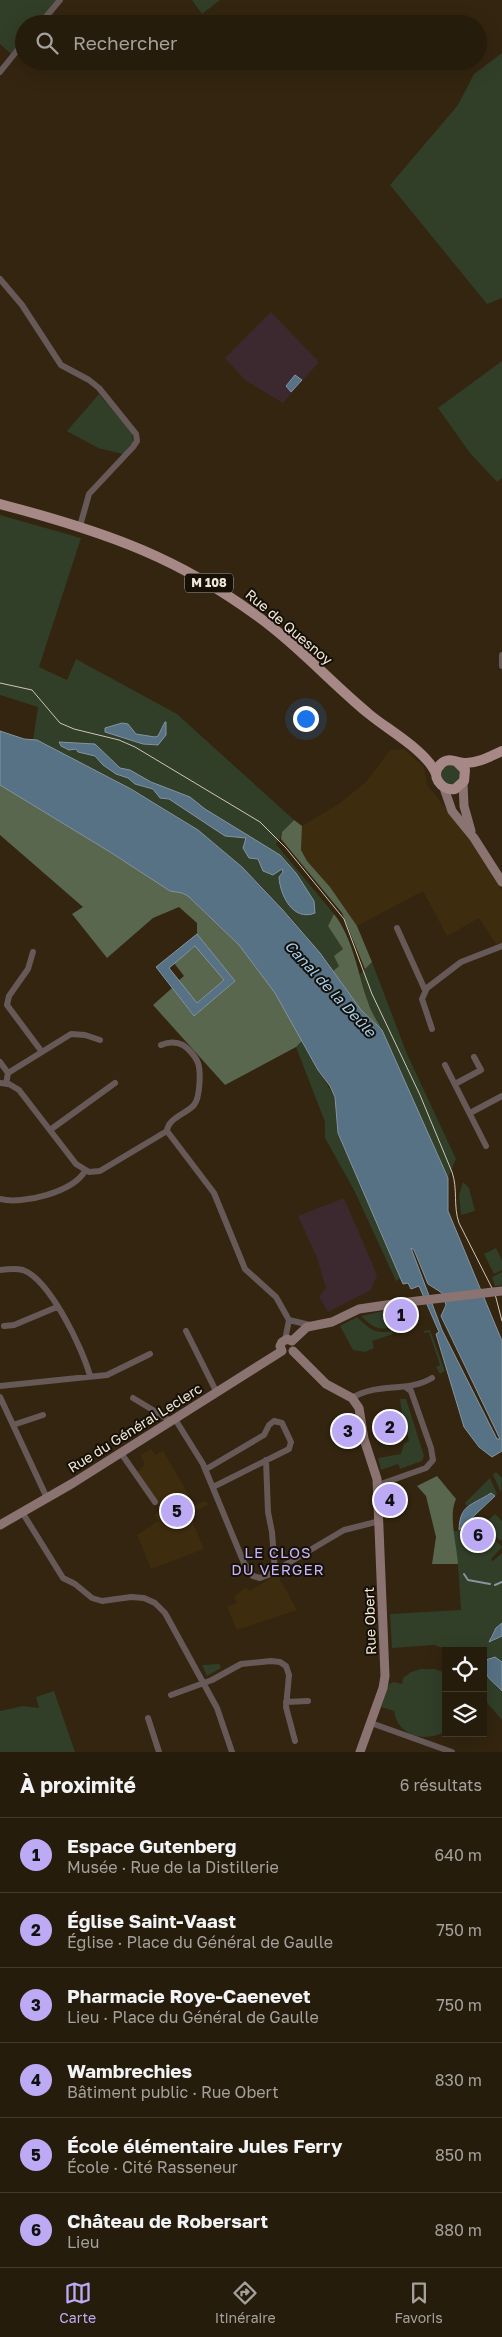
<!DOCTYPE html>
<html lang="fr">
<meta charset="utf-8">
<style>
:root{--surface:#261c0b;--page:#322919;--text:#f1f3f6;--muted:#a4a19d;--line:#423a2c;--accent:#bcaaf5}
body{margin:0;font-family:"Golos Text",sans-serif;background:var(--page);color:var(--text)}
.controls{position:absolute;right:15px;bottom:15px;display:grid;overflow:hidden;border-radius:0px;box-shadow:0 5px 20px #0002}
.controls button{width:45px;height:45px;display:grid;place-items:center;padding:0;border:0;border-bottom:1px solid var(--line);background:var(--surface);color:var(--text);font:25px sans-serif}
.you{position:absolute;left:305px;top:718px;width:18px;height:18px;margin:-12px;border:4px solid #fff;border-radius:50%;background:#1a73e8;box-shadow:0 0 0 8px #1a73e833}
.badge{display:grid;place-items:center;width:32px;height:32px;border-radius:50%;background:var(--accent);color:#111;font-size:16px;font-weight:700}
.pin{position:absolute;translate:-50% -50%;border:2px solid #fff;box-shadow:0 1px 5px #0006}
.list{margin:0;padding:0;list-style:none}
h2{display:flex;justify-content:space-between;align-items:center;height:65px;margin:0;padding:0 20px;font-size:21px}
h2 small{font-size:16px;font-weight:400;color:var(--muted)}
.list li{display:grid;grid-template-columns:32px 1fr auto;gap:15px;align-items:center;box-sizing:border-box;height:75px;padding:0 20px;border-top:1px solid var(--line)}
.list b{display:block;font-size:19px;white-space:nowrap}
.list p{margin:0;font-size:16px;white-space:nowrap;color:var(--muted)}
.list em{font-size:16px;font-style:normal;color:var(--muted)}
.icon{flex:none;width:28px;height:28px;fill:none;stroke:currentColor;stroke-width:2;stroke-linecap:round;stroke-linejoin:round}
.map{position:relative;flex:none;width:502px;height:1752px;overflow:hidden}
.search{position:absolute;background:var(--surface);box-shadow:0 5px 20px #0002;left:15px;right:15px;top:15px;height:55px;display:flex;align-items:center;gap:12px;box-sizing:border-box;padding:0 18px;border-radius:28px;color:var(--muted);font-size:19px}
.sheet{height:515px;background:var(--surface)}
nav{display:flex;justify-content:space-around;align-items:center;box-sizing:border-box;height:70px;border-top:1px solid var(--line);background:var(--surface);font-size:14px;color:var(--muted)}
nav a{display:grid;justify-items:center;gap:2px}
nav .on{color:var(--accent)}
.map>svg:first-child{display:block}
.built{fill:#3e2c0f}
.industrial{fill:#3c292f}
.green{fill:#313e28}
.forest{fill:#59674e}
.water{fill:#577185;stroke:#85949e;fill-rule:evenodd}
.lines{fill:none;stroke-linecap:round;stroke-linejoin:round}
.stream{stroke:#85949e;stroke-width:2}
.street{stroke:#675958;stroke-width:6}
.secondary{stroke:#8b7372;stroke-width:9}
.primary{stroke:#a68886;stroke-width:10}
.tram{stroke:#d0c5b6;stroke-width:1}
.secondary-bridge{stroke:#8b7372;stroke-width:9}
.labels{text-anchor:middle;stroke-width:4;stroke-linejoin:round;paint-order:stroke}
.shield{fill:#161007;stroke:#afa69b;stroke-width:1}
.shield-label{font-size:12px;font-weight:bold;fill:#f1e7da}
.street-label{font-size:14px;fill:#f1e7da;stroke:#161007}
.water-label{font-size:15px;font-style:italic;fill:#a0d0f6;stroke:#161007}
.neighbourhood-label{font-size:15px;letter-spacing:1px;fill:#c6b5fc;stroke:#161007}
</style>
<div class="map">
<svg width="502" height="1752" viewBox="0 0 502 1752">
<rect width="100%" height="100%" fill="#33250f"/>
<path class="built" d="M 404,749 L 424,767 L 427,785 L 471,839 L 502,890 L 502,943 L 496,944 L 479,918 L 447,936 L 423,891 L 357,926 L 330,887 L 307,861 L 301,850 L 302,826 L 340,803 L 366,782 L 390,750 Z
M 151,1449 L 155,1455 L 163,1451 L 189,1495 L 182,1499 L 187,1508 L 206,1501 L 208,1505 L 189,1513 L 204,1549 L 151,1569 L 137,1535 L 158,1521 L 154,1515 L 163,1509 L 155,1503 L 135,1473 L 144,1466 L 144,1462 L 140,1455 Z
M 277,1574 L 297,1610 L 237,1630 L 227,1607 L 237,1603 L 234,1597 L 243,1589 L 247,1588 L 250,1591 Z"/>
<path class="industrial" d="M 271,312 L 319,362 L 283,403 L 245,380 L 225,358 Z
M 344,1198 L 377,1275 L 371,1290 L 328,1312 L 319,1297 L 326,1288 L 317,1258 L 298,1216 Z"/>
<path class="green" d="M 0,0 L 57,0 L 37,24 L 24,24 L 24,39 L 11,54 L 0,44 Z
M 192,0 L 220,0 L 202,14 Z
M 502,53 L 502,298 L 487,304 L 390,185 L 458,105 L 474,74 Z
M 502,361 L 502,478 L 497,482 L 470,453 L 438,408 Z
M 99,394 L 132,433 L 133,442 L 123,454 L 98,448 L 67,431 Z
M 0,515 L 81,538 L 39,667 L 67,680 L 76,659 L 177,714 L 294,820 L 282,832 L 280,839 L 276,844 L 334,914 L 329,927 L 343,949 L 339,966 L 333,971 C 295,919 251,870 199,832 C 178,816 154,802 131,789 C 101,771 67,758 37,740 L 33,740 L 38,707 L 0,695 Z
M441 775a10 10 0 1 1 20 0a10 10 0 1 1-20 0Z
M 372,962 L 407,1054 L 456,1159 L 448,1178 L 368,1004 L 360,974 Z
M 303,1040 L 318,1070 L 335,1097 L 338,1133 L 401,1278 L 396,1281 L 354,1190 L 325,1138 L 325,1122 L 296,1047 Z
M 463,1182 L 469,1188 L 475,1211 L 461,1215 L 459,1195 Z
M 496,1248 L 502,1260 L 502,1270 L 494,1274 L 484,1254 Z
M 502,1272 L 502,1285 L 495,1286 L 492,1277 Z
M 393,1309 L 390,1313 L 391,1322 L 400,1321 L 401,1327 C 378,1329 378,1332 361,1316 Z
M 357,1317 C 369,1328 375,1335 392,1331 L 393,1334 L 372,1341 L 374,1348 L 365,1352 L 353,1350 L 340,1326 Z
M 430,1330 L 445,1371 L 440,1374 L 436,1367 L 440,1365 L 429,1332 L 424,1333 L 424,1331 Z
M 400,1399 L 406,1399 L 424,1456 L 422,1461 L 400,1469 L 398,1464 L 381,1470 L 378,1458 L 401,1454 L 404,1444 L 409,1441 L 407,1431 L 404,1429 Z
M 496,1472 L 502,1478 L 501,1493 L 493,1475 Z
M 490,1478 L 497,1494 L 495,1496 L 491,1493 L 467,1506 L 465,1503 Z
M 495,1514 L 502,1521 L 502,1539 L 500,1541 L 484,1524 Z
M 461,1530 L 482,1553 L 495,1540 L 502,1547 L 491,1559 L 493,1561 L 502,1553 L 502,1623 L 490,1636 L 491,1642 L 502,1636 L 502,1662 L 495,1657 L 494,1684 L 502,1691 L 502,1720 L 483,1698 L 483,1651 L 452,1651 L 434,1645 L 392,1648 L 390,1614 L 461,1610 L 458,1565 L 445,1533 Z
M 219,1664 L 221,1668 L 207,1676 L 202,1665 Z
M 421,1669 L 434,1669 L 446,1673 L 446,1731 C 426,1743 398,1737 394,1711 L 381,1707 L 389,1684 L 394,1682 L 402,1684 L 403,1678 L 411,1672 Z
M 54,1691 L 75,1752 L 0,1752 L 0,1711 L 23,1706 L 39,1708 L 36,1697 Z"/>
<path class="forest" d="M 0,785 L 110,852 L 170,891 L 182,893 L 188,896 L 239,945 L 275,993 L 303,1040 L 296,1047 L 225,1085 L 153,1005 L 172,988 L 194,1016 L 235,981 L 197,934 L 197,923 L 179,907 L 153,918 L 107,958 L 72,914 L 83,907 L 0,835 Z
M 294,820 L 302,826 L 301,850 L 307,861 L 330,887 L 357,926 L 372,962 L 365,969 L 342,913 L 281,839 L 282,832 Z
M 334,914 C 353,938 358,974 368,1002 C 371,1012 377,1021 382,1030 L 361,1010 L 333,971 L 339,966 L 334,956 L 343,949 L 328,926 Z
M 196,946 L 224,980 L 197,1003 L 178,981 L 184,976 L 174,963 Z
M 437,1476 L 456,1499 C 448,1515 457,1546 458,1564 L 432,1564 L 436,1537 L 426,1496 L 417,1486 Z"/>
<path class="water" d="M 295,375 L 302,380 L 291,392 L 286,386 Z
M 165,722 L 166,722 L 166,735 L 158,745 L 143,744 L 105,732 L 105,728 L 122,723 L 128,724 L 136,734 L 155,737 L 158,736 Z
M 0,731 L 24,739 L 37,740 L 131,789 L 198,830 L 242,867 L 282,909 L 320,953 L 361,1010 L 382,1030 L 448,1178 L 448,1211 L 502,1341 L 502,1451 L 492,1457 L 479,1447 L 464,1427 L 436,1334 L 439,1332 L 419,1286 L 411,1289 L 408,1283 L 403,1284 L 338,1133 L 335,1097 L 330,1086 L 318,1070 L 275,993 L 239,945 L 188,896 L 182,893 L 170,891 L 110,852 L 0,785 ZM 411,1248 L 414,1250 L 428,1284 L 442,1293 L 446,1305 L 441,1316 L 500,1439 L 497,1439 L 442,1330 Z
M 59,742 L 95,744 L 120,768 L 130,770 L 151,782 L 190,797 L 205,809 L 280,855 L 296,873 L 314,901 L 315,913 C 293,922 280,895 279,877 L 283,872 L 282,869 L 273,875 L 263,871 L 258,859 L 249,858 L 243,848 L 246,838 L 225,836 L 169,799 L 160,798 L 153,789 L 135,784 L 128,778 L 116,774 L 103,765 L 95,756 L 78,752 L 76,749 L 69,750 L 61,746 Z
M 197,934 L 235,981 L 194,1016 L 156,967 ZM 195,946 L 224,980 L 197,1003 L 169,968 Z
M 491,1493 L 495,1496 L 459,1530 C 460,1504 471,1506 491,1493 Z
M 502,1623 L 502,1636 L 489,1642 L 496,1628 Z
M 495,1657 L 502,1662 L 502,1691 C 493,1681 481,1676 486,1660 Z"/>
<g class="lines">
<path class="stream" d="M 464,1574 L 468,1580 L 490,1584
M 495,1585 L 502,1582"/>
<path class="street" d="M 40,24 L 60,0
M 0,72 L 24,42
M 0,279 L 22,305 L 61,365 L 89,380 L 99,388 L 136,434 L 137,441 L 133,447 L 89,494 L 80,526
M 502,655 L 502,666
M 397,928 L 425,990
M 33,952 L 28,969 L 9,996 L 7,1005 L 42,1052
M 432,1029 L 422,999 L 427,988 L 461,962 L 502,946
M 161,1045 C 168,1042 175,1041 183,1045 C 189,1049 196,1057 198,1063 C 201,1072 200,1098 194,1105 C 186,1114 168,1118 167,1131
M 0,1062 L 8,1073
M 445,1065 L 486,1146
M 0,1083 L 9,1084 L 19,1090 L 76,1164 L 89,1172 L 100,1171 L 167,1131
M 6,1084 L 8,1073 L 71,1034 L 85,1035 L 100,1040
M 455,1084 L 481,1070 L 474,1057
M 470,1113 L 502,1096
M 50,1130 L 115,1083
M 167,1131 L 214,1193 L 245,1269 L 276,1297 L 289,1320
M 0,1199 C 22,1205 73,1192 85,1171
M 0,1270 C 7,1269 16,1268 23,1270 C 50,1280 83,1349 90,1376
M 289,1320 L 310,1325
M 4,1326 L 14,1325 L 57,1307
M 186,1331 L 217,1393
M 285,1340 L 289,1320
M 0,1386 L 107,1375 L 150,1354
M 0,1397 L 47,1498
M 133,1398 L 171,1421
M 352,1398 C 378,1382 407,1393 432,1378
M 175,1419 L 203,1464 L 244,1563 L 253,1576 L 260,1578 L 268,1575 L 344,1530 L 380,1521
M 13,1425 L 43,1415
M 121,1453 L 155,1502
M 266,1460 L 268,1512 L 272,1532 L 275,1571
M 205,1468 L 208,1468 L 264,1435 L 269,1425 L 274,1421 L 282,1423 L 291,1442 L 289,1449 L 213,1487
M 378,1485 L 426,1468 L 433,1460 L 431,1448 L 411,1391 L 407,1388
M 22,1512 L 63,1578 L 75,1584 L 92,1598 L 102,1601 L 131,1597 L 144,1598 L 155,1603 L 165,1613 L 217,1708 L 232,1752
M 171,1695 L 212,1680 L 241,1664 L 271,1661 L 280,1662 L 286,1666 L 289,1675 L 286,1707 L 295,1741
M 286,1702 L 308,1701
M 148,1718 L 159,1752
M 371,1723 L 452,1752"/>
<path class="secondary" d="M 463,783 L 464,806 L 471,831
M 444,788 L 452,811 L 474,838 L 502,882
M 292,1341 L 307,1327 L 332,1322 L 359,1309 L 400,1303
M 282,1351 L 280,1346 L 282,1342 L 287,1339 L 292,1341
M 293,1351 L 326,1384 L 352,1398 L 359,1408 L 364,1439 L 377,1479 L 385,1676 L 383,1688 L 360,1752
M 0,1525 L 73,1483 L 282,1351"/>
<path class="primary" d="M 0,504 C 107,532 185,559 273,628 C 307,655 336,687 369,714 C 388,730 427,751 436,774
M 457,762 L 465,770 L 464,781 L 455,789 C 441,791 429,775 441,764 C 448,757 456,762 464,763 C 477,764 491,756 502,751"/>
<path class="tram" d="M 0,683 L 32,690 L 60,723 L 74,729 L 119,740 L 135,747 L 260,822 L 286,848 L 344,919 L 372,994 L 420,1095 L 452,1172 C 458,1189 453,1206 459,1223 L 495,1294 L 502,1321"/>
<path class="secondary-bridge" d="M 400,1303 L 502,1291"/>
</g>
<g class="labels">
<rect class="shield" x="185" y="573.5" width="48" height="19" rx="4"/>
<g class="shield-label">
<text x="209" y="587">M 108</text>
</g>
<g class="street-label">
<text transform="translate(289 627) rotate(40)" y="5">Rue de Quesnoy</text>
<text transform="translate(135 1428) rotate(-32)" y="5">Rue du Général Leclerc</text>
<text transform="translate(370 1621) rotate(-92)" y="5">Rue Obert</text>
</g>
<g class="water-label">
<text transform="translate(330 989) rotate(47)" y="5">Canal de la Deûle</text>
</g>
<g class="neighbourhood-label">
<text x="278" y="1558">LE CLOS<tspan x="278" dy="17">DU VERGER</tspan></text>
</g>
</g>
</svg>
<div class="controls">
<button><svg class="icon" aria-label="locate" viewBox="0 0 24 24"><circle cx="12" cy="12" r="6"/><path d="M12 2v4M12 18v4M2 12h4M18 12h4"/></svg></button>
<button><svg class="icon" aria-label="layers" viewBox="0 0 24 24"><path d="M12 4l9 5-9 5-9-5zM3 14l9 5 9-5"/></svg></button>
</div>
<div class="you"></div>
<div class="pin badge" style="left:401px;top:1315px">1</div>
<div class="pin badge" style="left:390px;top:1427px">2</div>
<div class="pin badge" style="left:348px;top:1431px">3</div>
<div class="pin badge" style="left:390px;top:1500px">4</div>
<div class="pin badge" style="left:177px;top:1511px">5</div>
<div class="pin badge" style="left:478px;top:1535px">6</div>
<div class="search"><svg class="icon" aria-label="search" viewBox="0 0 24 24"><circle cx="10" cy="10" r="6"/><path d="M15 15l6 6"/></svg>Rechercher</div>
</div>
<section class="sheet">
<h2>À proximité<small>6 résultats</small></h2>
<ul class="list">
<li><span class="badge">1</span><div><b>Espace Gutenberg</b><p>Musée · Rue de la Distillerie</p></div><em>640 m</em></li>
<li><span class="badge">2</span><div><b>Église Saint-Vaast</b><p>Église · Place du Général de Gaulle</p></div><em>750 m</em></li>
<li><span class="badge">3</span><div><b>Pharmacie Roye-Caenevet</b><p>Lieu · Place du Général de Gaulle</p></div><em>750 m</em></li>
<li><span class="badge">4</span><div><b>Wambrechies</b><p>Bâtiment public · Rue Obert</p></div><em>830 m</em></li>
<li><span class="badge">5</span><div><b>École élémentaire Jules Ferry</b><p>École · Cité Rasseneur</p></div><em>850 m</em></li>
<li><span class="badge">6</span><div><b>Château de Robersart</b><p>Lieu</p></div><em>880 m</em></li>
</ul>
</section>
<nav>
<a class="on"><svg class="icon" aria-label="map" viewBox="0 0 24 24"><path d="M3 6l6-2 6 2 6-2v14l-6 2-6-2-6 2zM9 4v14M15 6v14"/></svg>Carte</a>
<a><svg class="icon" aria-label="directions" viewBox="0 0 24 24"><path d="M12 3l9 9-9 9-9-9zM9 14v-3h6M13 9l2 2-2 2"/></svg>Itinéraire</a>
<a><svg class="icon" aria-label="saved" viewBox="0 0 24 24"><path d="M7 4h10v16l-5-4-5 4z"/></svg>Favoris</a>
</nav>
